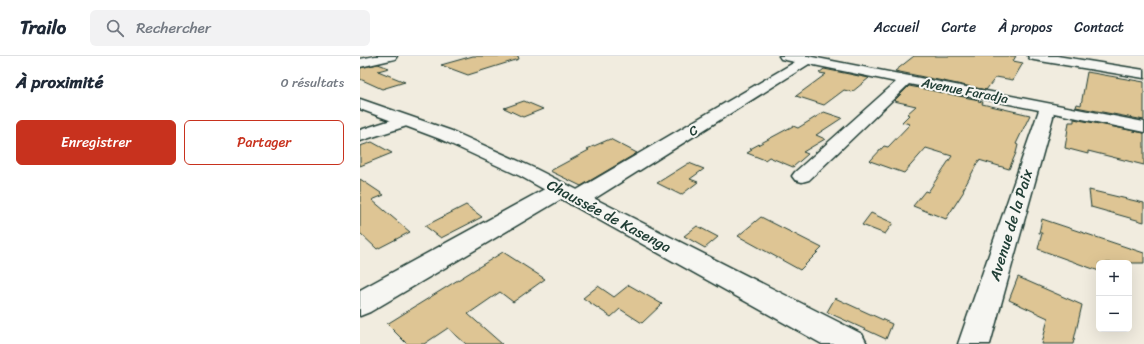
<!DOCTYPE html>
<html lang="fr">
<meta charset="utf-8">
<style>
:root{--surface:#fff;--page:#f2f2f3;--text:#1f2937;--muted:#747a83;--line:#e0e1e3;--accent:#c8321e}
body{margin:0;font-family:Sriracha,sans-serif;background:var(--page);color:var(--text)}
.controls{position:absolute;right:12px;bottom:12px;display:grid;overflow:hidden;border-radius:6px;box-shadow:0 4px 16px #0002}
.controls button{width:36px;height:36px;display:grid;place-items:center;padding:0;border:0;border-bottom:1px solid var(--line);background:var(--surface);color:var(--text);font:20px sans-serif}
.list{margin:0;padding:0;list-style:none}
h2{display:flex;justify-content:space-between;align-items:center;height:52px;margin:0;padding:0 16px;font-size:17px}
h2 small{font-size:13px;font-weight:400;color:var(--muted)}
.actions{display:flex;gap:8px;padding:12px 16px}
.actions a{flex:1;padding:9px 0;border:1px solid var(--accent);border-radius:6px;text-align:center;font-size:14px;color:var(--accent)}
.actions .main{background:var(--accent);color:#fff}
.icon{flex:none;width:22px;height:22px;fill:none;stroke:currentColor;stroke-width:2;stroke-linecap:round;stroke-linejoin:round}
.map{position:relative;flex:none;width:784px;height:288px;overflow:hidden}
header{display:flex;align-items:center;gap:24px;box-sizing:border-box;height:56px;padding:0 20px;background:var(--surface);border-bottom:1px solid var(--line)}
header strong{font-size:19px}
nav{display:flex;gap:22px;margin-inline-start:auto;font-size:14px}
.search{width:280px;height:36px;background:var(--page);display:flex;align-items:center;gap:10px;box-sizing:border-box;padding:0 14px;border-radius:6px;color:var(--muted);font-size:15px}
main{display:flex}
aside{flex:1;background:var(--surface)}
.map>svg:first-child{display:block}
.building{fill:#dec594;stroke:#1f3d34}
.lines{fill:none;stroke-linecap:round;stroke-linejoin:round}
.minor-casing{stroke:#1f3d34;stroke-width:3}
.major-casing{stroke:#1f3d34;stroke-width:3}
.minor{fill:#f6f6f2;fill-rule:evenodd}
.major{fill:#f6f6f2;fill-rule:evenodd}
.labels{text-anchor:middle;stroke-width:4;stroke-linejoin:round;paint-order:stroke}
.far-street-label{font-size:13px;fill:#1f3d34;stroke:#f6f6f2}
.street-label{font-size:15px;fill:#1f3d34;stroke:#f6f6f2}
</style>
<header>
<strong>Trailo</strong>
<div class="search"><svg class="icon" aria-label="search" viewBox="0 0 24 24"><circle cx="10" cy="10" r="6"/><path d="M15 15l6 6"/></svg>Rechercher</div>
<nav><a>Accueil</a><a>Carte</a><a>À propos</a><a>Contact</a></nav>
</header>
<main>
<aside>
<h2>À proximité<small>0 résultats</small></h2>
<ul class="list">
</ul>
<div class="actions"><a class="main">Enregistrer</a><a>Partager</a></div>
</aside>
<div class="map">
<svg width="784" height="288" viewBox="0 0 784 288">
<rect width="100%" height="100%" fill="#f1ecdf"/>
<filter id="ink" filterUnits="userSpaceOnUse"><feTurbulence type="fractalNoise" baseFrequency=".025" numOctaves="2"/><feDisplacementMap in="SourceGraphic" scale="8" xChannelSelector="R" yChannelSelector="G"/><feConvolveMatrix kernelMatrix="1 2 1 2 8 2 1 2 1" color-interpolation-filters="sRGB"/></filter>
<g filter="url(#ink)">
<path class="building" d="M 113,0 L 158,0 L 159,3 L 108,19 L 81,9 Z
M 554,0 L 656,0 L 653,5 L 663,7 L 653,24 L 636,21 L 626,34 L 535,15 Z
M 18,8 L 29,12 L 18,15 L 45,26 L 22,33 L 0,23 L 0,12 Z
M 464,13 L 509,22 L 492,36 L 484,34 L 464,49 L 436,40 L 466,18 L 459,17 Z
M 727,16 L 784,26 L 784,64 L 716,51 L 717,48 L 721,49 Z
M 549,30 L 619,44 L 618,45 L 623,46 L 622,48 L 670,59 L 656,88 L 658,89 L 656,97 L 649,113 L 619,104 L 603,134 L 604,135 L 586,163 L 553,150 L 565,135 L 568,136 L 592,100 L 566,92 L 544,117 L 510,105 L 524,90 L 528,91 L 550,68 L 542,66 L 549,59 L 547,58 L 556,50 L 534,45 Z
M 164,45 L 183,53 L 163,61 L 144,52 Z
M 464,56 L 482,62 L 456,79 L 465,83 L 443,96 L 448,98 L 433,111 L 409,101 L 405,104 L 387,97 L 392,94 L 390,93 L 433,70 L 438,72 Z
M 714,63 L 784,77 L 784,109 L 728,95 L 728,98 L 705,92 L 709,66 L 714,66 Z
M 250,83 L 277,97 L 221,130 L 190,115 L 229,94 L 227,93 Z
M 12,86 L 32,97 L 0,110 L 0,90 Z
M 329,107 L 344,113 L 330,123 L 338,126 L 321,139 L 297,127 Z
M 0,123 L 24,139 L 12,144 L 50,176 L 17,193 L 0,177 Z
M 729,134 L 784,147 L 784,166 L 731,151 Z
M 106,149 L 122,161 L 81,182 L 65,170 Z
M 511,157 L 533,167 L 525,178 L 502,169 Z
M 401,161 L 462,192 L 440,214 L 378,180 Z
M 682,163 L 784,197 L 784,207 L 739,207 L 739,215 L 678,193 L 682,177 L 679,177 Z
M 337,170 L 358,181 L 345,192 L 324,180 Z
M 143,196 L 185,223 L 153,246 L 140,236 L 108,258 L 142,288 L 106,288 L 88,272 L 64,288 L 47,288 L 27,268 Z
M 658,221 L 722,249 L 713,288 L 682,288 L 688,262 L 649,244 Z
M 269,229 L 302,248 L 282,267 L 260,253 L 251,261 L 223,242 L 238,230 L 254,241 Z
M 475,242 L 532,268 L 526,283 L 467,256 Z"/>
<g class="lines">
<defs>
<path id="minor" d="M 15,0 L 37,0 L 35,3 L 0,11 L 0,3 Z
M 419,0 L 447,0 L 784,66 L 784,76 L 694,57 L 630,288 L 598,288 L 679,54 L 549,28 L 449,124 L 442,126 L 435,124 L 432,120 L 435,116 L 536,26 L 449,8 L 226,148 L 218,150 L 210,148 L 207,143 L 210,138 L 435,6 L 421,3 Z
M 668,0 L 697,0 L 784,14 L 784,22 L 674,4 L 670,3 Z
M 44,60 L 50,61 L 52,65 L 50,69 L 0,85 L 0,74 Z
M 200,128 L 208,129 L 211,134 L 208,139 L 10,256 L 0,260 L 0,234 L 192,129 Z"/>
<path id="major" d="M 0,43 L 92,75 L 174,112 L 502,278 L 507,288 L 462,288 L 160,120 L 80,83 L 0,53 Z"/>
</defs>
<use href="#minor" class="minor-casing"/>
<use href="#major" class="major-casing"/>
<use href="#minor" class="minor"/>
<use href="#major" class="major"/>
</g>
</g>
<g class="labels">
<g class="far-street-label">
<text transform="translate(605 34) rotate(11)" y="5">Avenue Faradja</text>
<text transform="translate(333 74) rotate(-31)" y="5">C</text>
</g>
<g class="street-label">
<text transform="translate(249 160) rotate(28)" y="5">Chaussée de Kasenga</text>
<text transform="translate(651 169) rotate(-73)" y="5">Avenue de la Paix</text>
</g>
</g>
</svg>
<div class="controls">
<button>+</button>
<button>−</button>
</div>
</div>
</main>
